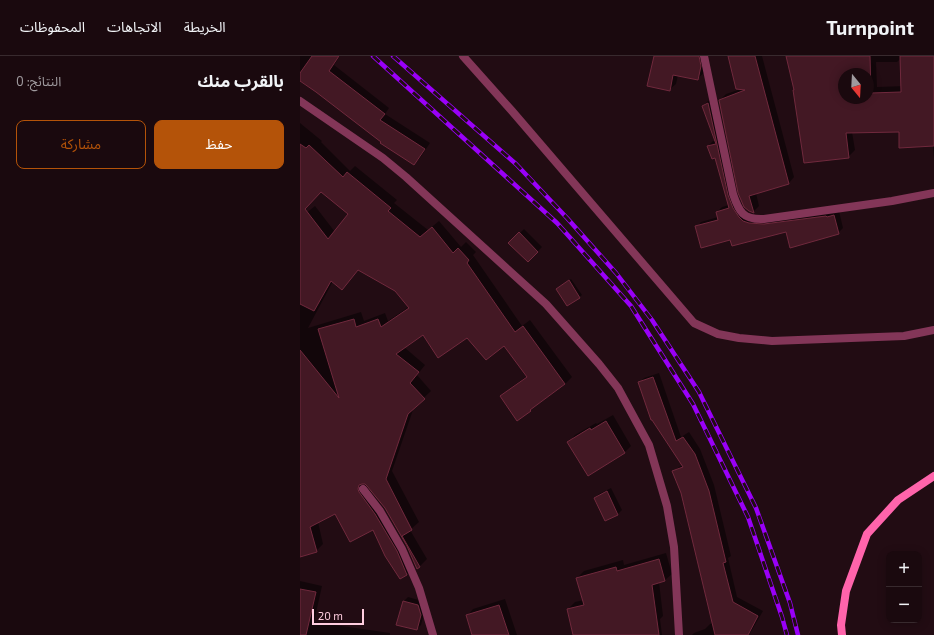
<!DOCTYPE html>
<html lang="ar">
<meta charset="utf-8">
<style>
:root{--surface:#1a090e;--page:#27171c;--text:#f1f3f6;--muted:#9f9a9e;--line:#382a2e;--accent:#b45309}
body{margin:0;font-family:"Exo 2","Noto Sans Arabic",sans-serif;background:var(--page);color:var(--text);direction:rtl}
.controls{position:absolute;right:12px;bottom:12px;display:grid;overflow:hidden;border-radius:8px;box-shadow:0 2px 10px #0003}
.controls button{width:36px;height:36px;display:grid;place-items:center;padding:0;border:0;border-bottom:1px solid var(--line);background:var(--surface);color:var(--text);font:20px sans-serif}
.compass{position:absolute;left:538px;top:12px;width:36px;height:36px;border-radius:50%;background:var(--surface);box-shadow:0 2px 10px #0003;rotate:162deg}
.scale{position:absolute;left:12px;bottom:10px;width:52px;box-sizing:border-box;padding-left:4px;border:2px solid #ffcddf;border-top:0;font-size:11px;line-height:14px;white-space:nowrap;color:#ffcddf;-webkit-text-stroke:3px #220c13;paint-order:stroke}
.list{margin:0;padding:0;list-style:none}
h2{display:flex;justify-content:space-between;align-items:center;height:52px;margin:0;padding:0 16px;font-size:17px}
h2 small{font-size:13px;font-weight:400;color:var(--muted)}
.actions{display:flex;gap:8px;padding:12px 16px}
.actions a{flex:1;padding:9px 0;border:1px solid var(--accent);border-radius:8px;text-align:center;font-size:14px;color:var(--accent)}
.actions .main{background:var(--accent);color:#fff}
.map{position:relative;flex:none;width:634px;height:579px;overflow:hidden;direction:ltr}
header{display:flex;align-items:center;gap:24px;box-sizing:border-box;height:56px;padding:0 20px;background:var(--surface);border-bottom:1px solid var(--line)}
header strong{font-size:19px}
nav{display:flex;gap:22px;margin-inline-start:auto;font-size:14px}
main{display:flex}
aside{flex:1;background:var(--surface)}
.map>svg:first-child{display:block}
.shadow{fill:#0007;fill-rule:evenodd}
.building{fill:#431824;stroke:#70293d;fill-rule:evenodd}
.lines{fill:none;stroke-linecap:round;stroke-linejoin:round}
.street{stroke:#833658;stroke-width:8}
.secondary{stroke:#ff64ab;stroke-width:8}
.rail-casing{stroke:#9900f8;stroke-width:4.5}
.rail{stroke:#220c13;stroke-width:3;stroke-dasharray:9;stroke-linecap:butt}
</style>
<header>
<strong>Turnpoint</strong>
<nav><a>الخريطة</a><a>الاتجاهات</a><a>المحفوظات</a></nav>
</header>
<main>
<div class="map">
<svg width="634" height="579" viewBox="0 0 634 579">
<rect width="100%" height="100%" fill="#220c13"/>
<path class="shadow" d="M 0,0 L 40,0 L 34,9 L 89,52 L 85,58 L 130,87 L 120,102 L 114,108 L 82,86 L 17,36 L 0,24 Z
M 355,0 L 406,0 L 404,17 L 397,23 L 378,19 L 376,28 L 369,34 Z
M 429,0 L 462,0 L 494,121 L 489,127 L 456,137 L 459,150 L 453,156 L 420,44 L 426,38 L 441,33 Z
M 487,0 L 603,0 L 597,6 L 576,6 L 577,31 L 606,30 L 617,0 L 634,0 L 634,102 L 633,89 L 600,75 L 552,76 L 555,94 L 548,101 L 495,33 ZM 544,18 L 568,18 L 568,42 L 544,42 Z
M 413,43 L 437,147 L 449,160 L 539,155 L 543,172 L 538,177 L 486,175 L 431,182 L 397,171 L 401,166 L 418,161 L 417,156 L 422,151 L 429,149 L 415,101 L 408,90 L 413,85 L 416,85 L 403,50 L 408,45 Z
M 0,67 L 22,85 L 21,86 L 50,115 L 55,110 L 97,144 L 94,147 L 128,174 L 139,165 L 161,191 L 166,186 L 176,196 L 173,199 L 222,270 L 230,264 L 272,321 L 265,328 L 236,348 L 230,354 L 218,363 L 201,341 L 208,334 L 227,320 L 204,288 L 167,280 L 123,278 L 104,291 L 125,309 L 117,319 L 131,335 L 114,351 L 92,415 L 119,466 L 110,474 L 127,503 L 120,510 L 117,512 L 108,490 L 85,451 L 68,429 L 64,427 L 82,451 L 104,488 L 114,511 L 107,518 L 100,522 L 73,473 L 36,456 L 18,466 L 23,488 L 16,495 L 0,500 L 0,162 L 15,150 L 35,176 L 50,158 L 21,135 L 0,150 ZM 58,214 L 96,234 L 110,250 L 88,265 L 85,257 L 64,265 L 61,256 L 8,272 L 33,225 L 42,233 Z
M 224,173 L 242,191 L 228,205 L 210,187 Z
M 271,223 L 282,239 L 268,249 L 259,231 Z
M 359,317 L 381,381 L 389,376 L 400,393 L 414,429 L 431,500 L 428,502 L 437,541 L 463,555 L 449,579 L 392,579 L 394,577 L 405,573 L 410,568 L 413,567 L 382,437 L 374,416 L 379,411 L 383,409 L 339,327 L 344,322 Z
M 313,359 L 331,390 L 325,396 L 288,418 L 269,386 L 275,379 L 296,367 L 297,368 Z
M 311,432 L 322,454 L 318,458 L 305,464 L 295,442 L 299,438 Z
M 366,497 L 372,518 L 365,524 L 359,526 L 363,560 L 360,563 L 362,579 L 274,579 L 268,553 L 275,546 L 284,544 L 277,522 L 284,515 L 323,504 L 324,509 Z
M 0,525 L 22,530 L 14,566 L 90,577 L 90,579 L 0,579 Z
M 108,541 L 122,545 L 125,554 L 121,569 L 117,573 L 97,568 L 104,545 Z
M 205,543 L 217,579 L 173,579 L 167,560 L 173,553 Z"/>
<path class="building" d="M 12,0 L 39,0 L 29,15 L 85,58 L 80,64 L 125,93 L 114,109 L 80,87 L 81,86 L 16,36 L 0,25 L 0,17 Z
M 354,0 L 399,0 L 401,10 L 398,24 L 373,19 L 370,35 L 347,30 Z
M 428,0 L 455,0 L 489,128 L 449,140 L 454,157 L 449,155 L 444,151 L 438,137 L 419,44 L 445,34 L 436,33 Z
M 486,0 L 570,0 L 571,37 L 601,36 L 600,0 L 634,0 L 634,90 L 599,92 L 599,76 L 546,77 L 549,102 L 504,107 L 493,34 L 494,34 ZM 544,18 L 568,18 L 568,42 L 544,42 Z
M 408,47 L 428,139 L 433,152 L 439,161 L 443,165 L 449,167 L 464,168 L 526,160 L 527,161 L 534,159 L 539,178 L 490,192 L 486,176 L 432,190 L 430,184 L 401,192 L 395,170 L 418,164 L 416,156 L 429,152 L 415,102 L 412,103 L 407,90 L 416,88 L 402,50 Z
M 0,88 L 6,92 L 9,89 L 43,121 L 47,116 L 91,152 L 88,155 L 120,181 L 132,171 L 153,197 L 158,192 L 169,204 L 167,207 L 215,276 L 223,270 L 265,328 L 230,354 L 231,355 L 217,365 L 200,340 L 227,321 L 204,290 L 186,304 L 167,282 L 138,302 L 123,279 L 96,298 L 119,316 L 110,327 L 125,343 L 108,358 L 86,423 L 112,474 L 102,480 L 120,511 L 117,513 L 107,490 L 85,452 L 67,430 L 65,428 L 62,428 L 59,429 L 58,433 L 59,436 L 75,458 L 97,495 L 107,519 L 100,523 L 85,500 L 73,474 L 50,486 L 35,458 L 10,471 L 17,496 L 0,501 L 0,294 L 39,342 L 18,273 L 54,263 L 56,271 L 78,263 L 81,271 L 109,252 L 95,235 L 58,214 L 42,234 L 31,225 L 14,255 L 0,248 ZM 21,136 L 48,158 L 28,183 L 5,153 Z
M 219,176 L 238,196 L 228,206 L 208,187 Z
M 269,224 L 280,242 L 267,250 L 256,233 Z
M 353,321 L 376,385 L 383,381 L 395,398 L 409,435 L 426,506 L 423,507 L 433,546 L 458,560 L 448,579 L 415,579 L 381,437 L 372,415 L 383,411 L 352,364 L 351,364 L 338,326 Z
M 306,365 L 325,397 L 288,420 L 267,386 L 290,372 L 291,374 Z
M 307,435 L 318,459 L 305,465 L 294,442 Z
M 359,503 L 365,525 L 352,529 L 359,579 L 273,579 L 267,553 L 284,549 L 276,522 L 316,511 L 317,515 Z
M 0,533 L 16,536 L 6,579 L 0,579 Z
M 103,545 L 118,549 L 121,559 L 117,574 L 96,569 Z
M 199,549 L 209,579 L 172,579 L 166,559 Z"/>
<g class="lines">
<path class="street" d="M 163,0 L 212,55 L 394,267 L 418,278 L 439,282 L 472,285 L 604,280 L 634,274
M 404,0 L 433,138 C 439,156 443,164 464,163 L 592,145 L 634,137
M 0,45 L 83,102 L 106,121 L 246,248 L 299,308 L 318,332 L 349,389 L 367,450 L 374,491 L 379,579
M 63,433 L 80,455 L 102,493 L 119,532 L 133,579"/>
<path class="secondary" d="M 542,579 L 541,569 L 546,535 L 567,478 L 598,444 L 634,420"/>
<defs>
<path id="rail" d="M 73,0 L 257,167 L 331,250 L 393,348 L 448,461 L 482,561 L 487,579
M 93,0 L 216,108 L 267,162 L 316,217 L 352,264 L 399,336 L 456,452 L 490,547 L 498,579"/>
</defs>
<use href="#rail" class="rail-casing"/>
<use href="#rail" class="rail"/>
</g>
</svg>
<div class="controls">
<button>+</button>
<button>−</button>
</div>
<svg class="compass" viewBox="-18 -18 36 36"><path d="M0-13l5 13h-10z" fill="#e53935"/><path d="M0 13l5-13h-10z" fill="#9f9a9e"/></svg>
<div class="scale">20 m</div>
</div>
<aside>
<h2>بالقرب منك<small>النتائج: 0</small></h2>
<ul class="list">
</ul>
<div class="actions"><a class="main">حفظ</a><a>مشاركة</a></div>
</aside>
</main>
